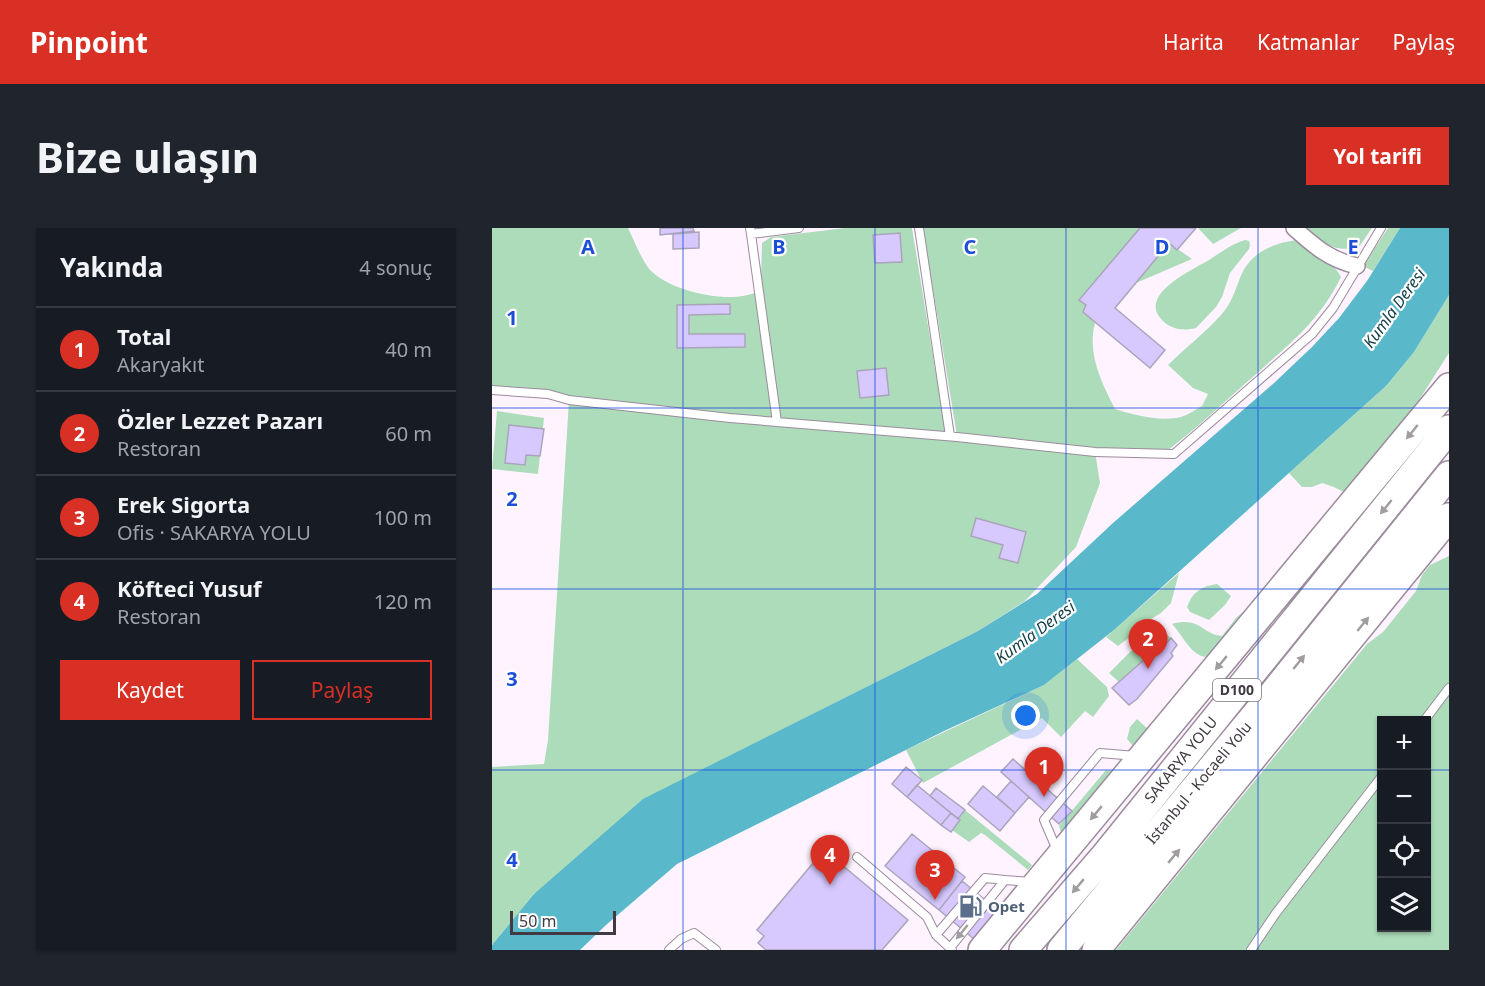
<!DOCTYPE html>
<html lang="tr">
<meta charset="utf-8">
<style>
:root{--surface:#171b24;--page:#20242c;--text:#f1f3f6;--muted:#9ea1a6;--line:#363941;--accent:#d93025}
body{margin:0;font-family:"Noto Sans",sans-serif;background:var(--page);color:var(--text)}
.controls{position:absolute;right:18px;bottom:18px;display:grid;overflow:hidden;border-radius:0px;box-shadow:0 2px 4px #0004}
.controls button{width:54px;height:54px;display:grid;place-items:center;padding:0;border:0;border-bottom:2px solid var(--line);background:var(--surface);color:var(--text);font:30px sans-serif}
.scale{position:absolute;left:18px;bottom:15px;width:106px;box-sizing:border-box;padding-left:6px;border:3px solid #413a42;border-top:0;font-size:16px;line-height:21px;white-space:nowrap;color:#413a42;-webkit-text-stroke:4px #fff;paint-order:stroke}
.you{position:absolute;left:534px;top:488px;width:21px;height:21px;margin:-15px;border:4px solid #fff;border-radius:50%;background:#1a73e8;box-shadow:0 0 0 9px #1a73e833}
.badge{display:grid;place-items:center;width:39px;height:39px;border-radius:50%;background:var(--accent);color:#fff;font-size:20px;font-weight:700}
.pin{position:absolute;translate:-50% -50px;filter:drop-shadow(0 2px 3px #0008)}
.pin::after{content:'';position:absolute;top:32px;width:21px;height:18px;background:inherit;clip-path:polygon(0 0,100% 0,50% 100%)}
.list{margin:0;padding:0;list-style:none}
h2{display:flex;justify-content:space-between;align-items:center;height:78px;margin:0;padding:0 24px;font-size:26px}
h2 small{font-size:20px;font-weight:400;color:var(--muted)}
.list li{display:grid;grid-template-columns:39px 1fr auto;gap:18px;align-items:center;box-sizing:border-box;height:84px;padding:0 24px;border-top:2px solid var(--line)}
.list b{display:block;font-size:22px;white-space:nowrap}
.list p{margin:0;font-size:20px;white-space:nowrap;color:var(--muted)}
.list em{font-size:20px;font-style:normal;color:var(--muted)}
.actions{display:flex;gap:12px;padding:18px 24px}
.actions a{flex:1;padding:14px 0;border:2px solid var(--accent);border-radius:0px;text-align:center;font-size:21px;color:var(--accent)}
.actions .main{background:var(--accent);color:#fff}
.icon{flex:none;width:33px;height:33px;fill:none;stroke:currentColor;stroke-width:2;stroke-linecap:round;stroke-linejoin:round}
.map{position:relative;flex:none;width:957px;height:722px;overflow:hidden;border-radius:0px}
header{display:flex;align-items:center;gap:36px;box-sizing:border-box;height:84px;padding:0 30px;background:var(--accent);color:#fff}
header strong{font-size:28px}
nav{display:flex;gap:33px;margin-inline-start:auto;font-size:21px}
.intro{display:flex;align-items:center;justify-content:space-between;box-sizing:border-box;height:144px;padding:0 36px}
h1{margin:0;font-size:42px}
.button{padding:15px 27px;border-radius:0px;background:var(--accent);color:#fff;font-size:21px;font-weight:700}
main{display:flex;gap:36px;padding:0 36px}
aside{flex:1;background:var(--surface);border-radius:0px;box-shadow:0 2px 4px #0004}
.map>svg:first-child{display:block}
.green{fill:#acdcb9;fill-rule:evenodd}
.water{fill:#59b8ca}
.building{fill:#d7c9fe;stroke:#aaa4bb;stroke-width:1.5}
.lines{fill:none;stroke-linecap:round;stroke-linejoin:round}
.lane-casing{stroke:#9c8b9d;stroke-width:10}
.street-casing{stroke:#9c8b9d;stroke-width:18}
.highway-casing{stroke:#9c8b9d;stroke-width:30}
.lane{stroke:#fff;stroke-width:8}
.street{stroke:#fff;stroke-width:15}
.highway{stroke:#fff;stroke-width:27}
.oneway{fill:#a09ca0}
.grid{fill:none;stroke:#1d4ed8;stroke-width:1.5;stroke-opacity:0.55}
.labels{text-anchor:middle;stroke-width:4.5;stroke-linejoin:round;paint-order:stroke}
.shield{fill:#fff;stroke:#7a757b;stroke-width:1.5}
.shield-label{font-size:14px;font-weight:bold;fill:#413a42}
.street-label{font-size:15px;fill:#413a42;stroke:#fff}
.service-label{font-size:15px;font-weight:bold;fill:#4e5e75;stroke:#fff;text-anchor:start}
.water-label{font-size:16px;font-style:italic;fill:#154149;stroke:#fff}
.grid-label{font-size:20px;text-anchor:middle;font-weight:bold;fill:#1d4ed8;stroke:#fff;stroke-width:4.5;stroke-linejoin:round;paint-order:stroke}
</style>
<header>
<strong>Pinpoint</strong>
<nav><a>Harita</a><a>Katmanlar</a><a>Paylaş</a></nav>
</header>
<div class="intro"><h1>Bize ulaşın</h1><a class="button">Yol tarifi</a></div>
<main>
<aside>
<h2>Yakında<small>4 sonuç</small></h2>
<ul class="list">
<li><span class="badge">1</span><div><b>Total</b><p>Akaryakıt</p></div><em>40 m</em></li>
<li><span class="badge">2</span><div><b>Özler Lezzet Pazarı</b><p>Restoran</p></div><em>60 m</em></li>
<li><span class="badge">3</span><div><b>Erek Sigorta</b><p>Ofis · SAKARYA YOLU</p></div><em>100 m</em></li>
<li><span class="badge">4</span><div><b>Köfteci Yusuf</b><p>Restoran</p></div><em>120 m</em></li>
</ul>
<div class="actions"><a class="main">Kaydet</a><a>Paylaş</a></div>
</aside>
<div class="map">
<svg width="957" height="722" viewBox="0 0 957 722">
<rect width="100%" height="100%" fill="#fef3ff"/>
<path class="green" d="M 0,0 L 136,0 C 142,12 147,26 155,38 C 169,59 216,70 240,69 C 248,69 256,67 263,65 L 283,193 L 287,193 L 269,50 L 270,15 L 279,9 L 353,0 L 420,0 L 454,208 L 465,208 L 431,0 L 648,0 L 588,72 L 594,77 L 591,84 L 603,95 C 595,125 609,154 623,181 C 642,187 668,194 689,189 C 696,187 703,182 710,178 L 716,166 L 701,160 L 676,137 C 693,120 713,105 729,87 C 739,76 743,63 748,50 C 758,24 781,15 806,12 C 820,24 841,33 849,49 C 827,94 798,115 762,148 C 732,174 703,202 671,226 L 603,224 L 608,255 L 584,319 L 533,373 L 486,403 L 233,530 L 42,666 L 0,717 L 0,539 L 52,536 L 56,512 L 77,172 L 0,162 Z
M 706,0 L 749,0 L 721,16 Z
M 813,0 L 880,0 L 867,19 C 840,25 834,15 813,0 Z
M 896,0 L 908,0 L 881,43 L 871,38 Z
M 753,12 L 757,13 L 758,17 L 757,21 L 738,45 L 730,69 L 724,79 L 704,100 C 691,103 680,102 670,92 C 645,67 700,42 717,32 C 728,25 741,15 753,12 Z
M 677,15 L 700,31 L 644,55 Z
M 957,67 L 957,125 L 920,183 L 857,267 L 842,259 L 830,255 L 820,259 L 810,259 L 797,245 L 894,158 L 922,124 Z
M 5,183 L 52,190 L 46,246 L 0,241 Z
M 957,328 L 957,722 L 624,722 L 875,416 L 891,404 L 924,363 L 930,347 L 938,337 ZM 890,493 L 934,493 L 934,700 L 890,700 Z
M 687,345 L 679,375 L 669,385 L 647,398 L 639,408 L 626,418 L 614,409 Z
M 725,356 L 739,368 L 733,377 L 717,392 L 698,384 L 695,379 C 700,364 710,358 725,356 Z
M 763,374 L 716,429 C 700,430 690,406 680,396 C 708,388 710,406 730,408 L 745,389 Z
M 669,402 L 679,410 L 672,418 L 669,416 L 627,454 L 617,445 C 629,434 654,405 669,402 Z
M 585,431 L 615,459 L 617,468 L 601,489 L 593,483 L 569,509 L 550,490 L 431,555 L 414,522 L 552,457 Z
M 645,491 L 656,501 L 642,519 L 635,511 L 638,499 Z
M 614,542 L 620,543 L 569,604 L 567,598 Z
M 473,582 L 540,637 L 536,642 L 493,607 L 489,605 L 477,614 L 460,602 Z"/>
<path class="water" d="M 908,0 L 957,0 L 957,67 L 922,124 L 894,158 L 622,402 L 552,457 L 452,503 L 185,636 L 114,697 L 88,722 L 0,722 L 0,717 L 42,666 L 151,571 L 486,403 L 545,366 L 621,295 L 781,156 L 820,119 L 847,90 L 875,53 Z"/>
<path class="building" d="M 168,0 L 201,0 L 202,3 L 168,7 Z
M 648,0 L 704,0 L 685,22 L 677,15 L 623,80 L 673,122 L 658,140 L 591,84 L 594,77 L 587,72 Z
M 207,4 L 207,20 L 181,21 L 181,6 Z
M 408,5 L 410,34 L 383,35 L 381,7 Z
M 238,76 L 238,86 L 197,87 L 197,106 L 253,106 L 253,119 L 185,120 L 185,77 Z
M 394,140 L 397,167 L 368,170 L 365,143 Z
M 17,197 L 52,201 L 48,228 L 34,227 L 33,237 L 13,235 Z
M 484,290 L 534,304 L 526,335 L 507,330 L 511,317 L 479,308 Z
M 679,410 L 685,417 L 679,425 L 681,428 L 645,471 L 637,477 L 620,460 L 670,416 L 672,418 Z
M 521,531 L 580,583 L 567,596 L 509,544 Z
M 414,539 L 430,552 L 415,569 L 400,556 Z
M 519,553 L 537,569 L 523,585 L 505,569 Z
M 425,557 L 459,585 L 449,597 L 415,569 Z
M 491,558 L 523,585 L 508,603 L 476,576 Z
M 444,560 L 473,582 L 466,591 L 438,568 Z
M 459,585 L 468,592 L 459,604 L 449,597 Z
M 420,606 L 473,649 L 447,682 L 393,638 Z
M 332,622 L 416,692 L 390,722 L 274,722 L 266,715 L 272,708 L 265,702 Z
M 470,653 L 506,682 L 482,711 L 447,682 Z"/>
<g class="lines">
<defs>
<path id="lane" d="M 258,0 L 259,6 L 307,0
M 427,0 L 458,208
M 259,6 L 285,194
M 0,162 L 56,166 L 77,172 L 238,190 L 465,209 L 603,224 L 682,226 L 820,106 L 841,80 L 889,0
M 932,493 L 957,460
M 565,622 L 552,592 L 608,525 L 644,528
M 365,629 L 435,689 L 444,707 L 460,722
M 444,707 L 493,650 L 513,652
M 458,720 L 513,652 L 538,654
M 177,722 L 189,711 L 202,705 L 224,722
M 759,722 L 784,685 L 890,548"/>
<path id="street" d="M 802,0 C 822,18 838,32 865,38"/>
<path id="highway" d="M 490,722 L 957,159
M 531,722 L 614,626 L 957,201
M 569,722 L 778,469 L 957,247
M 604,722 L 957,289"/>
</defs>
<use href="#lane" class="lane-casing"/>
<use href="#street" class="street-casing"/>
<use href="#highway" class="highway-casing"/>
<use href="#lane" class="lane"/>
<use href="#street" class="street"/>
<use href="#highway" class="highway"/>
</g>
<defs><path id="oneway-solid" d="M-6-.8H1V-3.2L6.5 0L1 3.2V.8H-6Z" transform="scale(1.5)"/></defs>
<g class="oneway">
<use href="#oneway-solid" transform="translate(920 204) rotate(129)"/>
<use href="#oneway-solid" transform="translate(894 279) rotate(129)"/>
<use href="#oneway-solid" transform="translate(871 396) rotate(-51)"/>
<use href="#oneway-solid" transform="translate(807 434) rotate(-51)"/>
<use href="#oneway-solid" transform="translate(729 435) rotate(130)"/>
<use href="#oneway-solid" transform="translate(604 585) rotate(130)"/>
<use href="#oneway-solid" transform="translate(682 628) rotate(-50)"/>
<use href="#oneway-solid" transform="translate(586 658) rotate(130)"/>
<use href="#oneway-solid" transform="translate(470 704) rotate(129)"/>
</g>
<path class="grid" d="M 191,0 L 191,722M 383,0 L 383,722M 574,0 L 574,722M 766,0 L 766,722M 0,180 L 957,180M 0,361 L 957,361M 0,542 L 890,542M 934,542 L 957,542"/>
<defs>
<symbol id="fuel-bare" viewBox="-9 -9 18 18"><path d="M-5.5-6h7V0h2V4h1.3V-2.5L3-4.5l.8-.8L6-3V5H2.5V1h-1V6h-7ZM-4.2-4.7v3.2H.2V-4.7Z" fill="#5c6f8a" stroke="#fff" stroke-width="2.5" paint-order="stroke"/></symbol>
</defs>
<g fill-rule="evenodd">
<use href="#fuel-bare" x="462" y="662" width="33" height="33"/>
</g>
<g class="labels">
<rect class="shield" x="721" y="451" width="48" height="22" rx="4.5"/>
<g class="shield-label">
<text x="745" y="467">D100</text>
</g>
<g class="street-label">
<text transform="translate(689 532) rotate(-51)" y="5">SAKARYA YOLU</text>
<text transform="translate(707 555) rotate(-50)" y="5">İstanbul - Kocaeli Yolu</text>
</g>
<g class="service-label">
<text x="496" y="684">Opet</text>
</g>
<g class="water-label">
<text transform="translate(902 80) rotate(-54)" y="6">Kumla Deresi</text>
<text transform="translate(543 404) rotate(-36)" y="6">Kumla Deresi</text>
</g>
</g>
<g class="grid-label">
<text x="96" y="26">A</text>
<text x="287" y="26">B</text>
<text x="478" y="26">C</text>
<text x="670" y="26">D</text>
<text x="861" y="26">E</text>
<text x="20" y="97">1</text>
<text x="20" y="278">2</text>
<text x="20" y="458">3</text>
<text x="20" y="639">4</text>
</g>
</svg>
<div class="controls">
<button>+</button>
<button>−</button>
<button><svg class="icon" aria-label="locate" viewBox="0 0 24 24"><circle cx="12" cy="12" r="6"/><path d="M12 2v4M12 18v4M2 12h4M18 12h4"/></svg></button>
<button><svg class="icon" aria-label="layers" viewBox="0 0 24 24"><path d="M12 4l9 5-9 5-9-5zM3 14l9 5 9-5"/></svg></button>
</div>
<div class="scale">50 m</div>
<div class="you"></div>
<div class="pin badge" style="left:552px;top:569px">1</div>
<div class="pin badge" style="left:656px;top:441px">2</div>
<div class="pin badge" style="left:443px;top:672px">3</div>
<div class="pin badge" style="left:338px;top:657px">4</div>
</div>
</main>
